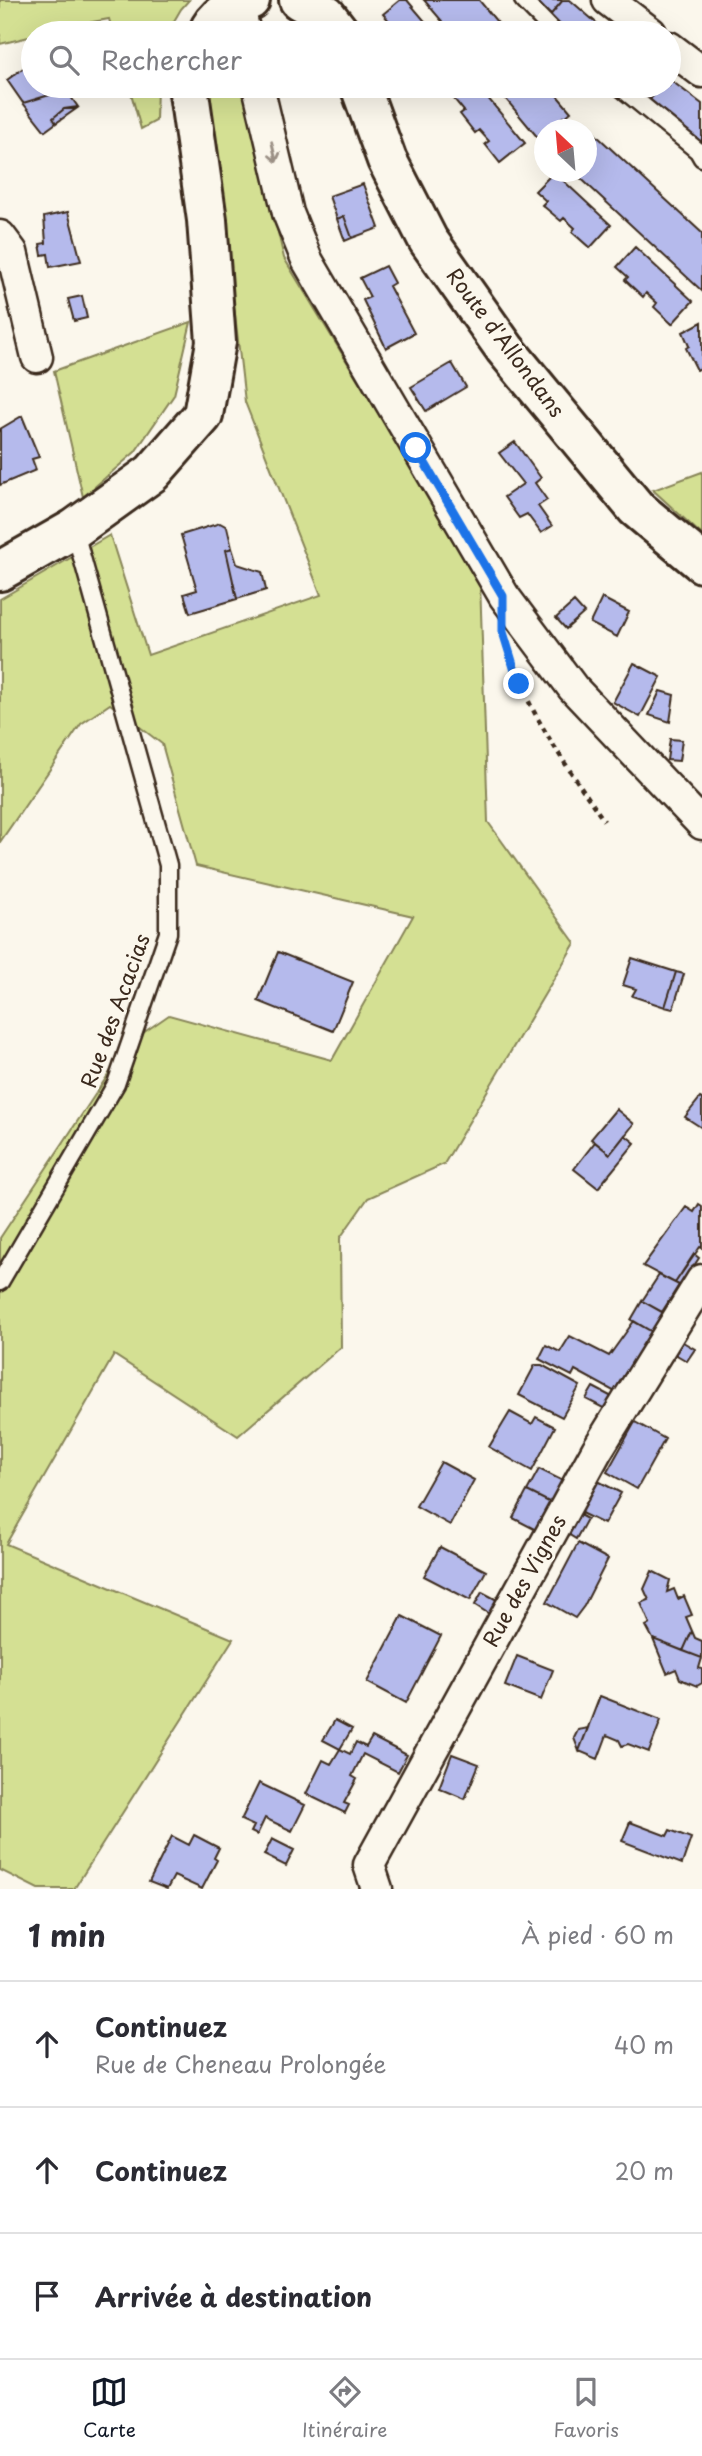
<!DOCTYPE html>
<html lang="fr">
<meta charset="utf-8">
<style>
:root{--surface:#fff;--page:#f7f7f7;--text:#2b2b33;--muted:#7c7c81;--line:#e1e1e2;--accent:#111827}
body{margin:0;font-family:"Playpen Sans",sans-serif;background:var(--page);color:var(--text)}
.compass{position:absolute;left:534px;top:119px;width:63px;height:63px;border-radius:50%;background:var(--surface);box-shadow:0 7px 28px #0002;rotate:334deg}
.stop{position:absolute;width:21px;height:21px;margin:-16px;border:5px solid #1a73e8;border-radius:50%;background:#fff}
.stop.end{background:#1a73e8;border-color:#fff;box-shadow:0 2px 7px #0008}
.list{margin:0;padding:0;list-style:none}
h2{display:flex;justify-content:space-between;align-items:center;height:91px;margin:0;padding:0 28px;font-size:30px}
h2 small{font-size:23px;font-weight:400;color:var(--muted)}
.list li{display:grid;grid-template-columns:46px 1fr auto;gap:21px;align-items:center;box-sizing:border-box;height:126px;padding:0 28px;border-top:2px solid var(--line)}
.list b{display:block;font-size:26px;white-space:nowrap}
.list p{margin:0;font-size:23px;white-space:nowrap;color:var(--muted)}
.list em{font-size:23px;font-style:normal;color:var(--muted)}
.icon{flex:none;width:38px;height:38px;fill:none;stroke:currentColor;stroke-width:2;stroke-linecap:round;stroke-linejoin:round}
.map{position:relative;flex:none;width:702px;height:1889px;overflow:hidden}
.search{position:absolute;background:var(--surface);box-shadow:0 7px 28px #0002;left:21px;right:21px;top:21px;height:77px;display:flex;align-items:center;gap:18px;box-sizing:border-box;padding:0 24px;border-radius:38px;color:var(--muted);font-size:26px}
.sheet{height:469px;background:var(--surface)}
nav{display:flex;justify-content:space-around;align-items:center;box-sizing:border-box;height:98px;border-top:2px solid var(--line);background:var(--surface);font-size:19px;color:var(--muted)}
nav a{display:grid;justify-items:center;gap:4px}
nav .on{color:var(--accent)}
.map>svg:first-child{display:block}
.green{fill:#d4e093;stroke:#888558;stroke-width:2}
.building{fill:#b5baec;stroke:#3b2a1e;stroke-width:2}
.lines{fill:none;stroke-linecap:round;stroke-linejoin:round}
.lane-casing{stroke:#3b2a1e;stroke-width:21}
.street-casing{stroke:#3b2a1e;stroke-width:35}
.secondary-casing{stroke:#3b2a1e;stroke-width:44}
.path{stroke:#3b2a1e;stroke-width:4.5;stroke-dasharray:5 5;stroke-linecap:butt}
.lane{stroke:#fbf7ec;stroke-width:16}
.street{stroke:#fbf7ec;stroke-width:30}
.secondary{stroke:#fbf7ec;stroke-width:38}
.oneway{stroke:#9b9085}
.route{stroke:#1a73e8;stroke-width:9}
.labels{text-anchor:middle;stroke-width:6;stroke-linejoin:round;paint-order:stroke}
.street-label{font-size:21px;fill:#3b2a1e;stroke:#fbf7ec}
</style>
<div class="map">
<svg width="702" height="1889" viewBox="0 0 702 1889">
<rect width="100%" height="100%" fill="#fbf7ec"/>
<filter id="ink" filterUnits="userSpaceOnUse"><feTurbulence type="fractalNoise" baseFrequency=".0143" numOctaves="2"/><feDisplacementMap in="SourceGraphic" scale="14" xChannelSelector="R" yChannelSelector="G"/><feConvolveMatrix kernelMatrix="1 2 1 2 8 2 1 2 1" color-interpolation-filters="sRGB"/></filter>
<g filter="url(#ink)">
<path class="green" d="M 0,0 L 189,0 L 181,9 L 167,33 L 113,33 L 109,19 L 33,33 L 33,36 L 0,44 Z
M 129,86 L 157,86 L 156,121 L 141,129 Z
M 209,86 L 244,86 L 284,258 L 480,581 L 488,822 L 575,943 L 444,1164 L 368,1198 L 340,1238 L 341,1347 L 238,1436 L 114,1355 L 6,1544 L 233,1639 L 74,1889 L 38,1889 L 0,1870 L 0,1238 L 130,1042 L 169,1015 L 332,1060 L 413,916 L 196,866 L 162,744 L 110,704 L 81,724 L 0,842 L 0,599 L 110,535 L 148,655 L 321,595 L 245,402 Z
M 191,322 L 174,395 L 135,452 L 83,497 L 54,371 Z
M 702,472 L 702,535 L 653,490 Z"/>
<path class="building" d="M 400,0 L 407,0 L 435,33 L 393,33 L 389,28 L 393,25 L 383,14 Z
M 424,0 L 479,0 L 506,33 L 452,33 Z
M 533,0 L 563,0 L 548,18 Z
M 563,0 L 570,0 L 608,33 L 566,33 L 548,18 Z
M 33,61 L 33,86 L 59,86 L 66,90 L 23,103 L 7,80 Z
M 669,79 L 702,104 L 702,144 L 649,101 L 661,86 L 669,86 Z
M 471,86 L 478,86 L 525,143 L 500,163 L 485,144 L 489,141 L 479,130 L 475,133 L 460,114 L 464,111 L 454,99 Z
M 495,86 L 549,86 L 571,112 L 550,130 L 544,130 L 544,135 L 539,139 Z
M 66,90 L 78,107 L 64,109 L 53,118 L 56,123 L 45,131 L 23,103 Z
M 64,109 L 76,109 L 56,123 L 53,118 Z
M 563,117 L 573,130 L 549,129 Z
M 583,123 L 702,233 L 702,291 L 574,172 L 586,172 L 586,130 L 576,130 Z
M 554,172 L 611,225 L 590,248 L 572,232 L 575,228 L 564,218 L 561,221 L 542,205 L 546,201 L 535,191 Z
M 363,184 L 379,228 L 352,238 L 344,216 L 337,219 L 329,196 Z
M 68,212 L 81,261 L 50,267 L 48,254 L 42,255 L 40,244 L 46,243 L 44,217 Z
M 344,216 L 352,238 L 345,241 L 337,219 Z
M 635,247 L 693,301 L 672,324 L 654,307 L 657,303 L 646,293 L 643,297 L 625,280 L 628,277 L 617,267 Z
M 385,266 L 394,283 L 389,286 L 414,333 L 386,348 L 363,300 L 370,297 L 360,278 Z
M 82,296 L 87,318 L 74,321 L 68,299 Z
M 702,322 L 702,367 L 697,370 L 686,348 L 689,346 L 683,332 Z
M 452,363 L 466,387 L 426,411 L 411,387 Z
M 22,416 L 39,457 L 32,459 L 36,470 L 0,485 L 0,429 Z
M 515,442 L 541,478 L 535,483 L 547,500 L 538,506 L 552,526 L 541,533 L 527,514 L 519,518 L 504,497 L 523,484 L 499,453 Z
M 220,523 L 227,527 L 232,548 L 226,550 L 237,599 L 190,613 L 184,594 L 197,590 L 181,535 Z
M 232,548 L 237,564 L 262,572 L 266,590 L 237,599 L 226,550 Z
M 602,598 L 629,612 L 617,637 L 590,623 Z
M 574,602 L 584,613 L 566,629 L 556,618 Z
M 634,663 L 661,677 L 640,717 L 613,702 Z
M 660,691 L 674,695 L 670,722 L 649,715 Z
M 670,739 L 682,740 L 679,761 L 667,760 Z
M 278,952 L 353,982 L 333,1031 L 258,1001 Z
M 632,958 L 676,972 L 665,1007 L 632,996 L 636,989 L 623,985 Z
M 676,972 L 684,974 L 673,1009 L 665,1007 Z
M 700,1098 L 702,1099 L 702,1128 L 685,1117 Z
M 616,1109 L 634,1124 L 610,1154 L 591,1139 Z
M 625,1135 L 635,1143 L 598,1188 L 574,1169 L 595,1142 L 610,1154 Z
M 699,1204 L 702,1206 L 702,1248 L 700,1247 L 675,1283 L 643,1266 L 686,1207 L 694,1212 Z
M 694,1254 L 699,1258 L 681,1286 L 675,1283 Z
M 659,1275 L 679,1285 L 662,1312 L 642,1301 Z
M 642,1301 L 665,1314 L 654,1333 L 631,1320 Z
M 634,1321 L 654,1333 L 617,1393 L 575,1370 L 572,1376 L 539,1359 L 546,1345 L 560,1352 L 570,1336 L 609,1356 Z
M 676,1338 L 695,1349 L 687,1361 L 668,1350 Z
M 535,1365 L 542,1365 L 580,1386 L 562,1417 L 519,1395 Z
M 593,1387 L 614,1398 L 607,1410 L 586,1399 Z
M 510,1412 L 532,1424 L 536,1417 L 555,1427 L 532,1471 L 489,1447 Z
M 635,1422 L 665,1439 L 637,1489 L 607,1472 Z
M 441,1462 L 474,1480 L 450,1525 L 416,1506 Z
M 539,1469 L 565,1482 L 553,1504 L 527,1491 Z
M 596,1480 L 621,1493 L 604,1524 L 579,1512 Z
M 527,1491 L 553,1504 L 538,1531 L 513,1518 Z
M 574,1512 L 587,1519 L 576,1539 L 563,1531 Z
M 578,1543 L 608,1559 L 584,1606 L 575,1618 L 547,1602 Z
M 440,1547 L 486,1571 L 470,1600 L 424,1576 Z
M 652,1571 L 670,1580 L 667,1592 L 674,1589 L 678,1599 L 684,1596 L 692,1615 L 686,1617 L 692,1631 L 683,1651 L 653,1639 L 646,1626 L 650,1624 L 641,1603 L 649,1600 L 644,1589 Z
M 482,1592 L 499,1601 L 491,1615 L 475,1605 Z
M 402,1616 L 441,1636 L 406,1703 L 367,1682 Z
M 692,1631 L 695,1638 L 702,1641 L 702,1658 L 683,1651 Z
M 653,1639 L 702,1658 L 699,1668 L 702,1669 L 702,1683 L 697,1686 L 680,1679 L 676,1669 L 667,1673 Z
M 517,1656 L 553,1670 L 541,1700 L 505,1686 Z
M 600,1696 L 661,1720 L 649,1752 L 628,1744 L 622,1746 L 619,1740 L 607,1735 L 598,1759 L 579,1751 Z
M 335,1720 L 352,1729 L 340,1749 L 323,1740 Z
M 588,1728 L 579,1751 L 574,1738 L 578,1730 Z
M 372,1737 L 407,1755 L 398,1772 L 363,1754 L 352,1776 L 357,1779 L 344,1803 L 349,1805 L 345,1813 L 306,1794 L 323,1760 L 331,1764 L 340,1749 L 350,1754 L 356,1742 L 366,1747 Z
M 452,1754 L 479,1764 L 465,1799 L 439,1788 Z
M 259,1783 L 305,1805 L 292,1831 L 265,1818 L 257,1835 L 251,1832 L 254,1826 L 241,1820 Z
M 630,1822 L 667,1836 L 670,1830 L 691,1838 L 682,1864 L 622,1841 Z
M 194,1835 L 219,1848 L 214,1858 L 217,1860 L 202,1889 L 174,1876 L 167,1889 L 149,1882 L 172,1836 L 189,1845 Z
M 272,1839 L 294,1850 L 286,1866 L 264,1855 Z"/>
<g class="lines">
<defs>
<path id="lane" d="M 523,0 L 555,33
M 619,86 L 698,151 L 702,158
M 0,1282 L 116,1084 L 168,933 L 168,865 L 74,529"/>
<path id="street" d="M 608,0 L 651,33
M 238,3 L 245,33
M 669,47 L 702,72
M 258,86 L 288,213 L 307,260 L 504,596 L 573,688 L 702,824
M 0,236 L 12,252 L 37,357
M 377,1889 L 369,1865 L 597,1450 L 702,1280"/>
<path id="secondary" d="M 299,0 L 326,15 L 340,33
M 208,33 C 214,17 233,4 250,0
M 360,86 L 387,160 L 428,240 L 505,349 L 636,508 L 702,563
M 0,571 L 74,529 L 152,473 L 203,415 L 216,342 L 207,220 L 188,86"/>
</defs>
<use href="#lane" class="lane-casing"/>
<use href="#street" class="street-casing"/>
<use href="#secondary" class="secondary-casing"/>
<path class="path" d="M 510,655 C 529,716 568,767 604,821"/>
<use href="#lane" class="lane"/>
<use href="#street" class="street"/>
<use href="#secondary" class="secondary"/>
</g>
<defs><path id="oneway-shaft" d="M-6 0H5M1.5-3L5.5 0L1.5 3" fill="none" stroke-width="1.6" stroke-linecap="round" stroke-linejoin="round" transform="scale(1.75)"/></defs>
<use class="oneway" href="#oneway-shaft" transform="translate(274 152) rotate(77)"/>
</g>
<g class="lines" filter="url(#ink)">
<path class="route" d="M 416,448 L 503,596 L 503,632 L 519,684"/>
</g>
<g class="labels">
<g class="street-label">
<text transform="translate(505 343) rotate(53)" y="7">Route d'Allondans</text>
<text transform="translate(116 1011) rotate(-70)" y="7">Rue des Acacias</text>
<text transform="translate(525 1581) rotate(-61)" y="7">Rue des Vignes</text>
</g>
</g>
</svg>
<svg class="compass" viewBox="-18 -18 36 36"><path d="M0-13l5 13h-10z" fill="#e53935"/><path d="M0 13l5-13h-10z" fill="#7c7c81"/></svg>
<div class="stop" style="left:416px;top:448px"></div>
<div class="stop end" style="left:519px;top:684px"></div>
<div class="search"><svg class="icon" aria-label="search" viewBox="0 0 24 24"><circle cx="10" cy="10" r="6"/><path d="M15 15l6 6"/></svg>Rechercher</div>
</div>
<section class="sheet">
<h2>1 min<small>À pied · 60 m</small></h2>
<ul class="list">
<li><svg class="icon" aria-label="ahead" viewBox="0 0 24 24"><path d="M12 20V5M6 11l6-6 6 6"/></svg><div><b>Continuez</b><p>Rue de Cheneau Prolongée</p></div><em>40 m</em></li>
<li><svg class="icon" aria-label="ahead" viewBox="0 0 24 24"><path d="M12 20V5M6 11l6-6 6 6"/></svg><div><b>Continuez</b></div><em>20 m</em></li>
<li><svg class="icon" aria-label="arrive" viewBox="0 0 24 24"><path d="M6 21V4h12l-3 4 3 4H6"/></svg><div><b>Arrivée à destination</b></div></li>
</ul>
</section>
<nav>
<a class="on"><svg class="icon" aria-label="map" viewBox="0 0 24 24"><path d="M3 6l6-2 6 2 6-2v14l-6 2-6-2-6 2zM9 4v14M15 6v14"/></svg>Carte</a>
<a><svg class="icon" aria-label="directions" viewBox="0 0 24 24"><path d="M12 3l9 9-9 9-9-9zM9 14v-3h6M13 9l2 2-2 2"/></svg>Itinéraire</a>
<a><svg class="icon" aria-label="saved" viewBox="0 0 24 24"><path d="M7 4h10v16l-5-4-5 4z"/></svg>Favoris</a>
</nav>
